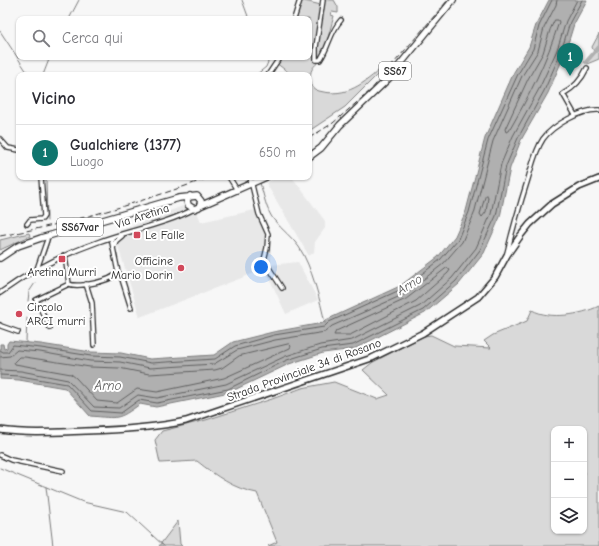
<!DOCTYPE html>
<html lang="it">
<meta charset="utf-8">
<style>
:root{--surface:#fff;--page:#f2f2f3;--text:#2b2b33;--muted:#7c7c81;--line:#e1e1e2;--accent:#0f766e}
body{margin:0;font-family:"Comic Neue",sans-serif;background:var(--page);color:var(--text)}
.controls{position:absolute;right:12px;bottom:12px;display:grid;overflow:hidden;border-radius:8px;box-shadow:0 1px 3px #0004}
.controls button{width:36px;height:36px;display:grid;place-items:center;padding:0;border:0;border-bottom:1px solid var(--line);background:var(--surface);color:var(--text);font:20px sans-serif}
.you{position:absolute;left:261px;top:267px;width:14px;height:14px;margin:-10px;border:3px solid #fff;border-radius:50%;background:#1a73e8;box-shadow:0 0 0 6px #1a73e833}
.badge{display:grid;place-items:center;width:26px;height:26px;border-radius:50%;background:var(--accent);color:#fff;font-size:13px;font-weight:700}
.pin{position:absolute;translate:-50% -33px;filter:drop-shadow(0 1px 2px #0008)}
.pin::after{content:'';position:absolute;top:21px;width:14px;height:12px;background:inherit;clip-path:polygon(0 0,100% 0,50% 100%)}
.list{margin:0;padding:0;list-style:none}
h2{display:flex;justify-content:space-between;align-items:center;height:52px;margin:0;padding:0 16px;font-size:17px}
h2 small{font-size:13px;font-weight:400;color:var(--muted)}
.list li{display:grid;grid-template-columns:26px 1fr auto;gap:12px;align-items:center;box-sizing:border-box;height:56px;padding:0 16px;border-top:1px solid var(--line)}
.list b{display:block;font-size:15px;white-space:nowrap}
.list p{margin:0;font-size:13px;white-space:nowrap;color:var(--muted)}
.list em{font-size:13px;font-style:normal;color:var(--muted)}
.icon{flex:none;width:22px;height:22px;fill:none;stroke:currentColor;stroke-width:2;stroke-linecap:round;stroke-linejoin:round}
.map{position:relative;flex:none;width:599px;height:546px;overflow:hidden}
.search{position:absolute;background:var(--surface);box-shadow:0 1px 3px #0004;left:16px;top:16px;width:296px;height:44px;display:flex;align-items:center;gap:10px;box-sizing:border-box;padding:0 14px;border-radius:8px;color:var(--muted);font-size:15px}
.panel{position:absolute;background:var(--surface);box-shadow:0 1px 3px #0004;left:16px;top:72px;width:296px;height:108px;border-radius:8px}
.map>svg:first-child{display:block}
.built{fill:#e8e8e8}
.green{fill:#d9d9d9;stroke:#828282;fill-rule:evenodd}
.water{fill:#b0b0b0;stroke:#7b7b7b}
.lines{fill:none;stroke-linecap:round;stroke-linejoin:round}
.shore{stroke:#606060;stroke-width:1}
.stream{stroke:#7b7b7b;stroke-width:1}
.canal{stroke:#b0b0b0;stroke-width:4}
.street-casing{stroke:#2b2b2b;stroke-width:6}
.secondary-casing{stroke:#2b2b2b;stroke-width:8}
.primary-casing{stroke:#2b2b2b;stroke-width:8}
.street{stroke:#fff;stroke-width:3.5}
.secondary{stroke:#fff;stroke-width:5}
.primary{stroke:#fff;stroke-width:5.5}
.rail{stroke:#2b2b2b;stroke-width:1;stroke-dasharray:6 3;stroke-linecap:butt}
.poi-dot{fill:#d1495b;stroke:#fff;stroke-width:1.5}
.labels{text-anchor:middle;stroke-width:4;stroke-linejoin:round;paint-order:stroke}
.shield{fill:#fff;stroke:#6b6b6b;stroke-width:1}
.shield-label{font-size:11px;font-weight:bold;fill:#2b2b2b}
.street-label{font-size:12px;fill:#2b2b2b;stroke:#fff}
.poi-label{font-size:12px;fill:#2b2b2b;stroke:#fff;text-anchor:start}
.water-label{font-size:13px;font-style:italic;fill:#5a5a5a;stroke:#fff}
</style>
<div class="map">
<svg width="599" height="546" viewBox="0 0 599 546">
<rect width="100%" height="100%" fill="#f7f7f7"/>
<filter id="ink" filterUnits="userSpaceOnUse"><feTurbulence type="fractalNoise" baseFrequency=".025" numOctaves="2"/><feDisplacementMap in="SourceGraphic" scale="8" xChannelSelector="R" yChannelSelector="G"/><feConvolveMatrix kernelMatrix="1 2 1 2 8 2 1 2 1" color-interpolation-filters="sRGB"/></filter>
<g filter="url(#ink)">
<path class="built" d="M 277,177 L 292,177 L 325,221 L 325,228 L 315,242 L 314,252 L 309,256 L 266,183 Z
M 193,202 L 201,222 L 255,210 L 271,243 L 271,265 L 298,262 L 318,300 L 286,314 L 265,269 L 140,317 L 114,233 Z"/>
<path class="green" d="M 300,0 L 321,5 L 324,0 L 334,0 L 338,7 L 338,13 L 332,12 L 331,15 L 334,16 C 330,29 327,44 322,57 C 317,66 310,65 310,80 C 310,86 313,89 319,91 C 347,98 363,84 384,66 L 384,68 L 345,107 L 309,131 L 309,75 L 286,75 L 288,72 L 276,63 L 280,57 L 309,57 L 309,19 L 294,19 Z
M 599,34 L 599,59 L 587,64 L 586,62 L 594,52 L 592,47 Z
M 29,233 L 30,236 L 0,250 L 0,240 Z
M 599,306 L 599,546 L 268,546 L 277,542 L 257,493 C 234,489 216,476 197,461 L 160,463 L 155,440 L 162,431 L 206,420 L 272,399 L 302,388 L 334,382 L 377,399 L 389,395 L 363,370 L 373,362 L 424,336 L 431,335 L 454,346 L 491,348 L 484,341 L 493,335 L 527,321 L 532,310 C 550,320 581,315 599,306 ZM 554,429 L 584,429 L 584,531 L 554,531 Z
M 178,521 L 180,544 L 182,546 L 159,546 Z"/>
<path class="water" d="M 549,0 L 587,0 L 574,24 L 565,53 L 548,93 L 521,140 L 510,168 L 500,217 L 484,253 L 459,284 L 425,313 L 354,349 L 323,353 L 289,364 L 230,392 L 156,407 L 140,404 C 117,421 118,418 90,416 L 65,388 L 19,380 L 0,379 L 0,344 L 3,344 L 4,349 L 7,348 L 7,344 L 9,341 L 41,344 L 91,352 L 121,353 L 150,359 L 214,355 L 233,342 L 273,332 L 323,323 L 326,320 L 400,286 L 438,257 L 455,236 L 466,211 L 485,138 L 514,72 L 529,47 L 536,25 Z"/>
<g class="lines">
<path class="shore" d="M 555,20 L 558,20 L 559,22 C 547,61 529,96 509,131 L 506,132 L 505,129 L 528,79 L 543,53 L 550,30 Z
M 487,195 L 488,197 L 486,212 L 482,217 L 480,214 L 485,197 Z
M 447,268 L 450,270 L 448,273 L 416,301 L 350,335 L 334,335 L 336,331 L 406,299 Z
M 289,344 L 291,346 L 290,348 L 224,378 L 157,392 L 137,389 L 117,403 L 97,401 L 76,378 L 71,374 L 15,364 L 14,362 L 19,357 L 25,357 L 90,367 L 119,368 L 149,374 L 215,370 L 222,368 L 239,356 Z
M 0,350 L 3,352 L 8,352 L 13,345 L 41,348 L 91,356 L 120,357 L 151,363 L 215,359 L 235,346 L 274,335 L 324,327 L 329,322 L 402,289 L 440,260 L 458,239 L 469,212 L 488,140 L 518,74 L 533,49 L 539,26 L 552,0
M 0,357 L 10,356 L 17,350 L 40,352 L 90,361 L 120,362 L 150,368 L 214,364 L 237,350 L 275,340 L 325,332 L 332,326 L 405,294 L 443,264 L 462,242 L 474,214 L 493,141 L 522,76 L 538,51 L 544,28 L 556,5 L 557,0
M 0,370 L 21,371 L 68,380 L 94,407 L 119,408 L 138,395 L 157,398 L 226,384 L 286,356 L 320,345 L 352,340 L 420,306 L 452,278 L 476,248 L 491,214 L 501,164 L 513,136 L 539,89 L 557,50 L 566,21 L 577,0
M 0,375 L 20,376 L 67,384 L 92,411 L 121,413 L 139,400 L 157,403 L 228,389 L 287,360 L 322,349 L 353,345 L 423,310 L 456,281 L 480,250 L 496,216 L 506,166 L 518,138 L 544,91 L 561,52 L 570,22 L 582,0"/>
<path class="stream" d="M 242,0 L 249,19
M 69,19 L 79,0
M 0,31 L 29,75
M 43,75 L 50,57
M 256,75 L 266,67 L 270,57
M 46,177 L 47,221
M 260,183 C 264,195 266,210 274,220 C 282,230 292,237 299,247 C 312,267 320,300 325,323
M 45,254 L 49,242
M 28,301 L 29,292 L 35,283
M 26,342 L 27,318
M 0,468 L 83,502 L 127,512 L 164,546
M 46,487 L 53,546"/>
<path class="canal" d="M 586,62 L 599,47"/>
<defs>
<path id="street" d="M 323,0 L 316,47 L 316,60 L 320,60 C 329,47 330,32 341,20
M 294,19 L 300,0
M 268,75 L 280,57
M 575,115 L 563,94 C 574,88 582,79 587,68
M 0,139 L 8,148 L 19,150
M 229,177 L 237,190
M 250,177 L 259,214 L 268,234 L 267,248 L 264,260 L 282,288
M 27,224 L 30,220 L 42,219 L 44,216 L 41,177
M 111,238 L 118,272 L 121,276 L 131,308
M 114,246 L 116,241 L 122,236
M 507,253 C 513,228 520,204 528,179 C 532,166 535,151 543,139 C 553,125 582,109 599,110
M 65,256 L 69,284
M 37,269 L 47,240
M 86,284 L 92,303 L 94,345
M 0,293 C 29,272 64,254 98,242 C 130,230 164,225 194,209
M 0,325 L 1,326 L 18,332
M 50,328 L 36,300 L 69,284 C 78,288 113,281 118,272
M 0,455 L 11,460 L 63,471"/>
<path id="secondary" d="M 0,430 C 29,434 57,432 86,431 C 120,430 153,428 186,421 L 372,358 L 423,333 L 478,297 L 495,277 L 507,255 L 521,235 L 530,224 L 552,204 L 579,187 L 599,179"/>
<path id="primary" d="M 309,157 L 321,148 L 340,125 L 389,78 L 453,0
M 200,206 L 266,177
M 0,258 L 18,246 L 41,238 L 179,198 L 197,196 L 201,201 L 199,207 L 194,209 L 188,205 L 187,200 L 190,196"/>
</defs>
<use href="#street" class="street-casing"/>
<use href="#secondary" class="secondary-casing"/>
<use href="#primary" class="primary-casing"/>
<use href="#street" class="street"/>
<use href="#secondary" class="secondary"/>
<use href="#primary" class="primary"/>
<path class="rail" d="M 309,138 L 333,123 L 370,91 L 448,0
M 0,236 C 73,223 141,202 211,177"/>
</g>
</g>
<g class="poi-dot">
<rect x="133" y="231" width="8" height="8" rx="2"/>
<rect x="58" y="255" width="8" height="8" rx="2"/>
<circle cx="181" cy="268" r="4"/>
<circle cx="19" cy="314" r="4"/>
</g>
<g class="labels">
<g class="shield">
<rect x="379" y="62" width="32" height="18" rx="3"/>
<rect x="57" y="218" width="46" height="18" rx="3"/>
</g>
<g class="shield-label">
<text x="395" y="75">SS67</text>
<text x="80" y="231">SS67var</text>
</g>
<g class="street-label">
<text transform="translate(142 216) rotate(-18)" y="4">Via Aretina</text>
<text transform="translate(304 370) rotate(-20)" y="4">Strada Provinciale 34 di Rosano</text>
</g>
<g class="poi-label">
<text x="145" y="239">Le Falle</text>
<text x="173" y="265" text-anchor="end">Officine<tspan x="173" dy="14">Mario Dorin</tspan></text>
<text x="62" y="276" text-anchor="middle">Aretina Murri</text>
<text x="27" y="311">Circolo<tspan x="27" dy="14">ARCI murri</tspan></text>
</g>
<g class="water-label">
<text transform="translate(409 284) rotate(-32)" y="5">Arno</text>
<text x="108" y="390">Arno</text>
</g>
</g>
</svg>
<div class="controls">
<button>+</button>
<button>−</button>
<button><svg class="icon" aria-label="layers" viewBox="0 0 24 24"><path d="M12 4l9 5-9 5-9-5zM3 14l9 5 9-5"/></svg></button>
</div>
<div class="you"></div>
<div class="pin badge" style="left:570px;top:76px">1</div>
<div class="search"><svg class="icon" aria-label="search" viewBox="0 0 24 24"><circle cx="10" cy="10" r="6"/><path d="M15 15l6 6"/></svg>Cerca qui</div>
<section class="panel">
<h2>Vicino<small></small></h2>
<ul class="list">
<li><span class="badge">1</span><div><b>Gualchiere (1377)</b><p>Luogo</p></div><em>650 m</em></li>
</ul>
</section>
</div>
